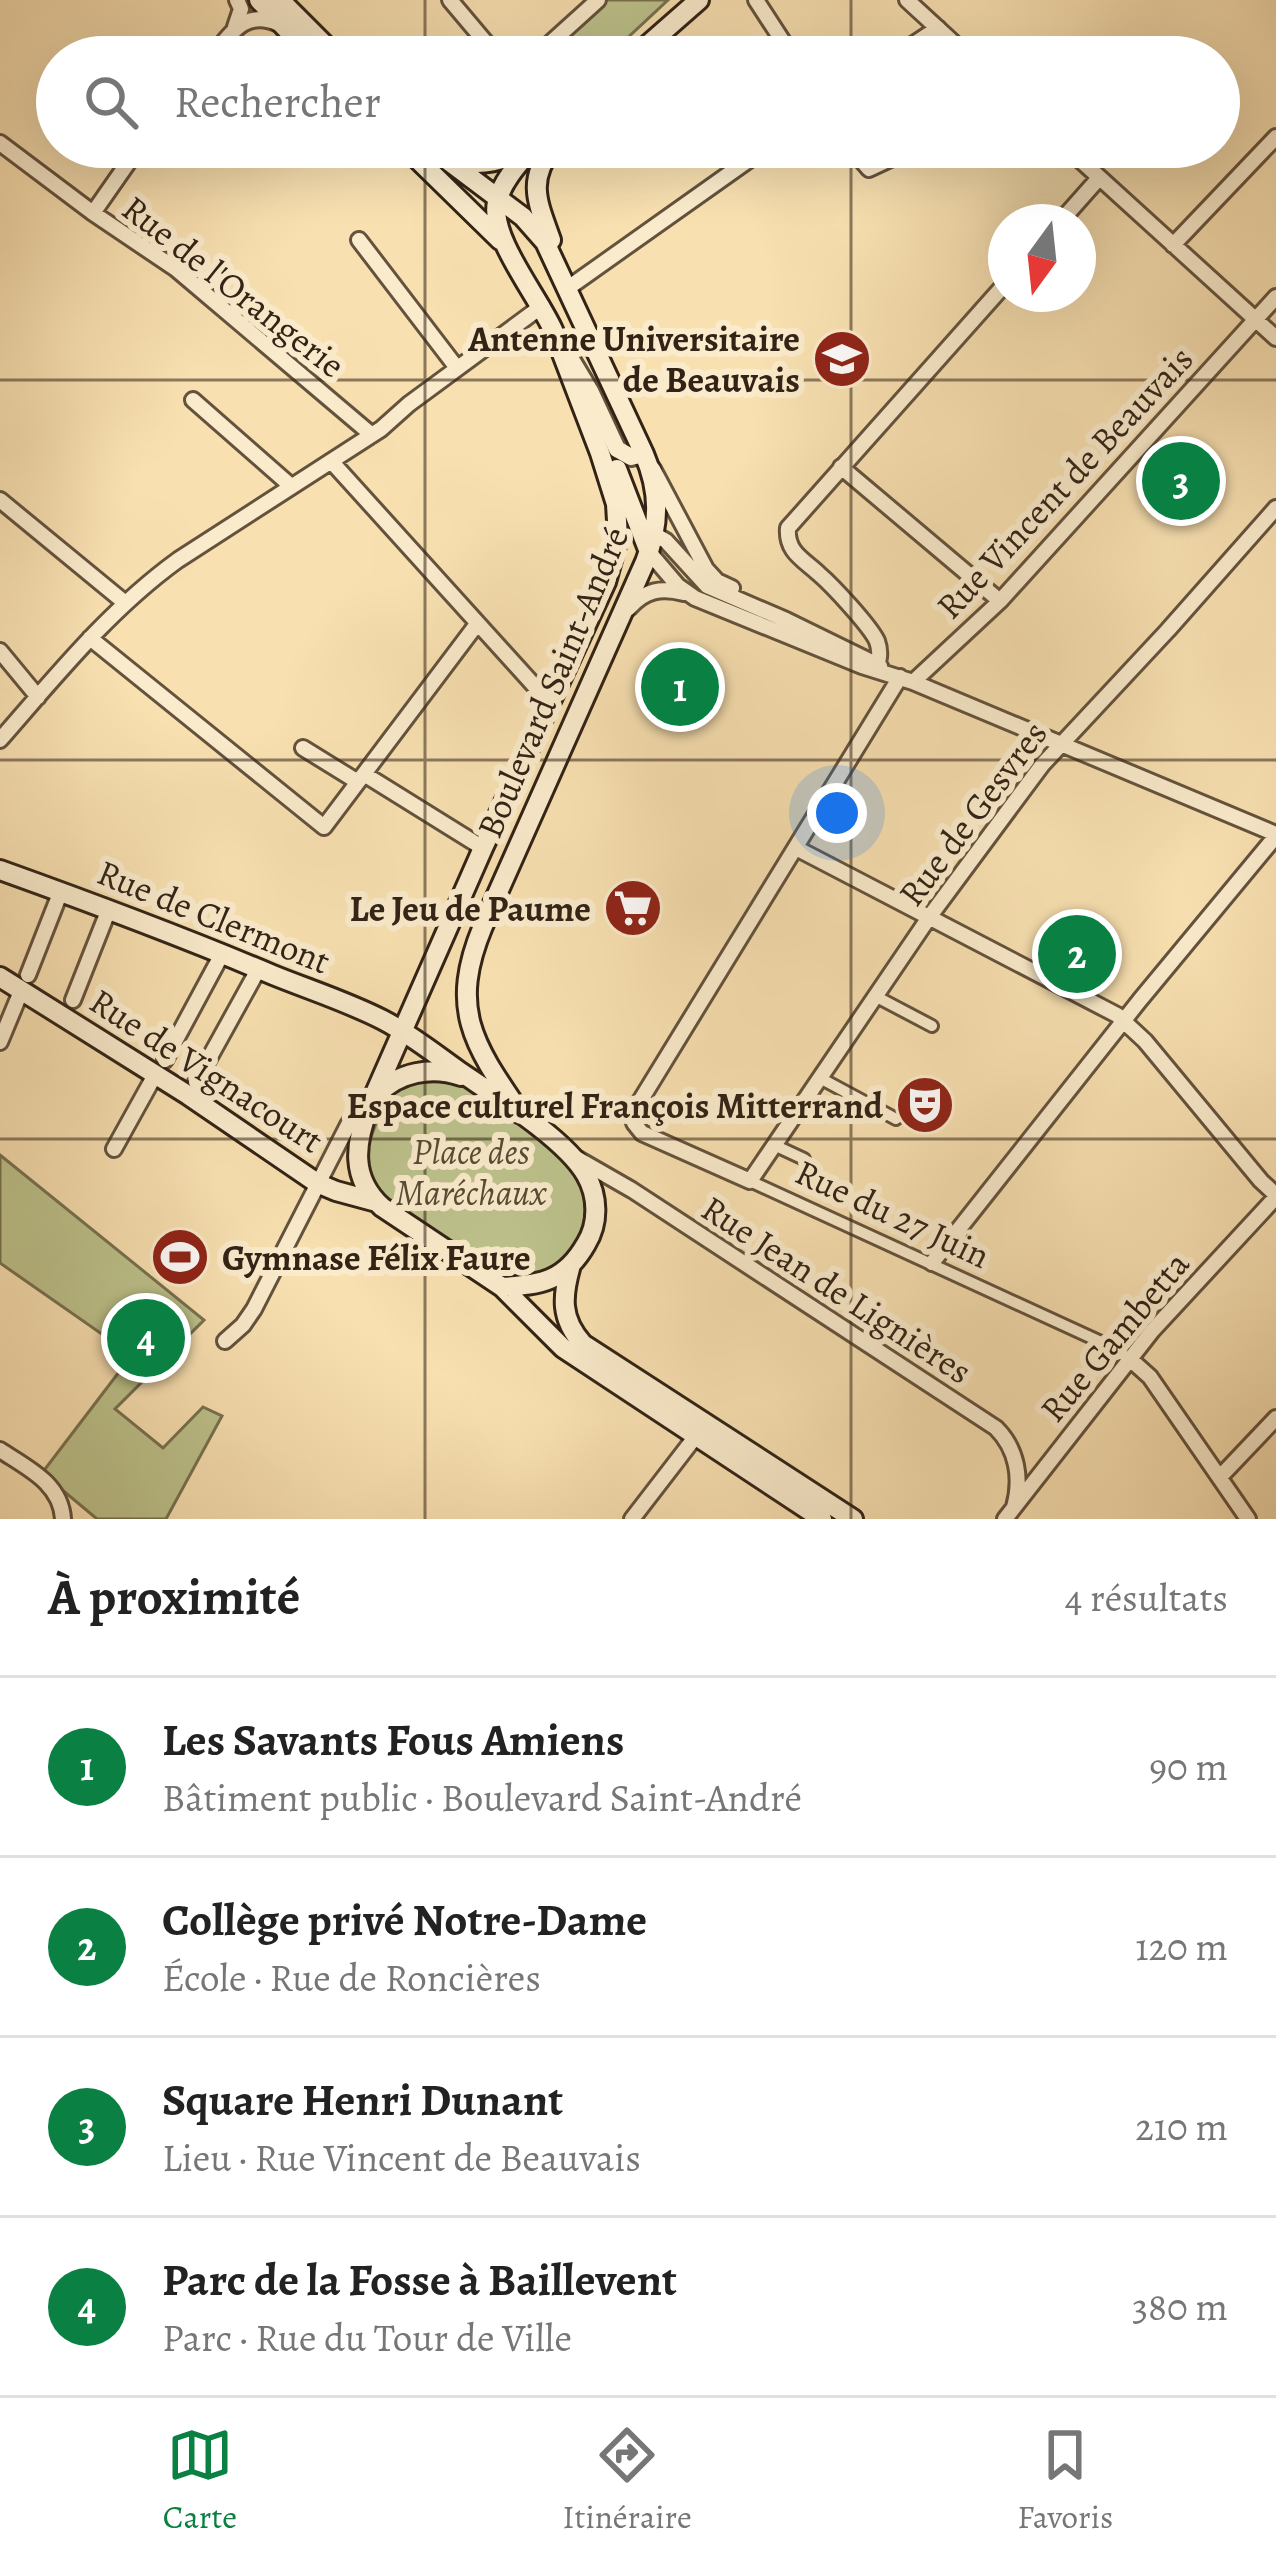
<!DOCTYPE html>
<html lang="fr">
<meta charset="utf-8">
<style>
:root{--surface:#fff;--page:#f6f6f6;--text:#222;--muted:#767676;--line:#e0e0e0;--accent:#0b8043}
body{margin:0;font-family:Alegreya,serif;background:var(--page);color:var(--text)}
.compass{position:absolute;left:988px;top:204px;width:108px;height:108px;border-radius:50%;background:var(--surface);box-shadow:0 12px 48px #0002;rotate:195deg}
.you{position:absolute;left:837px;top:813px;width:42px;height:42px;margin:-30px;border:9px solid #fff;border-radius:50%;background:#1a73e8;box-shadow:0 0 0 18px #1a73e833}
.badge{display:grid;place-items:center;width:78px;height:78px;border-radius:50%;background:var(--accent);color:#fff;font-size:39px;font-weight:700}
.pin{position:absolute;translate:-50% -50%;border:6px solid #fff;box-shadow:0 3px 12px #0006}
.list{margin:0;padding:0;list-style:none}
h2{display:flex;justify-content:space-between;align-items:center;height:156px;margin:0;padding:0 48px;font-size:51px}
h2 small{font-size:39px;font-weight:400;color:var(--muted)}
.list li{display:grid;grid-template-columns:78px 1fr auto;gap:36px;align-items:center;box-sizing:border-box;height:180px;padding:0 48px;border-top:3px solid var(--line)}
.list b{display:block;font-size:45px;white-space:nowrap}
.list p{margin:0;font-size:39px;white-space:nowrap;color:var(--muted)}
.list em{font-size:39px;font-style:normal;color:var(--muted)}
.icon{flex:none;width:66px;height:66px;fill:none;stroke:currentColor;stroke-width:2;stroke-linecap:round;stroke-linejoin:round}
.map{position:relative;flex:none;width:1276px;height:1519px;overflow:hidden}
.search{position:absolute;background:var(--surface);box-shadow:0 12px 48px #0002;left:36px;right:36px;top:36px;height:132px;display:flex;align-items:center;gap:30px;box-sizing:border-box;padding:0 42px;border-radius:66px;color:var(--muted);font-size:45px}
.sheet{height:876px;background:var(--surface)}
nav{display:flex;justify-content:space-around;align-items:center;box-sizing:border-box;height:168px;border-top:3px solid var(--line);background:var(--surface);font-size:33px;color:var(--muted)}
nav a{display:grid;justify-items:center;gap:6px}
nav .on{color:var(--accent)}
.map>svg:first-child{display:block}
.green{fill:#bdc28c;stroke:#787251;stroke-width:3}
.lines{fill:none;stroke-linecap:round;stroke-linejoin:round}
.pedestrian-casing{stroke:#64523d;stroke-width:16}
.minor-casing{stroke:#64523d;stroke-width:20}
.tertiary-casing{stroke:#64523d;stroke-width:22}
.secondary-casing{stroke:#322316;stroke-width:24}
.pedestrian{stroke:#faebcc;stroke-width:10}
.minor{stroke:#faebcc;stroke-width:14}
.tertiary{stroke:#faebcc;stroke-width:16}
.secondary{stroke:#faebcc;stroke-width:18}
.grid{fill:none;stroke:#322316;stroke-width:3;stroke-opacity:0.55}
.labels{text-anchor:middle;stroke-width:12;stroke-linejoin:round;paint-order:stroke}
.street-label{font-size:36px;fill:#322316;stroke:#faebcc}
.poi-label{font-size:36px;font-weight:bold;fill:#322316;stroke:#faebcc;text-anchor:end}
.park-label{font-size:36px;font-style:italic;fill:#554b34;stroke:#faebcc}
</style>
<div class="map">
<svg width="1276" height="1519" viewBox="0 0 1276 1519">
<rect width="100%" height="100%" fill="#f8e0b1"/>
<filter id="stains"><feTurbulence type="fractalNoise" baseFrequency=".00167" numOctaves="4"/><feColorMatrix values="0 0 0 0 .2 0 0 0 0 .09 0 0 0 0 .02 0 0 0 .5 -.17"/></filter>
<radialGradient id="worn" r=".72"><stop offset=".6" stop-color="#630" stop-opacity="0"/><stop offset="1" stop-color="#630" stop-opacity=".3"/></radialGradient>
<path class="green" d="M 607,0 L 668,0 L 607,57 L 544,57 Z
M 409,1080 C 421,1080 435,1078 447,1080 C 482,1088 571,1155 582,1189 C 598,1241 549,1290 497,1272 C 483,1267 470,1256 458,1248 C 435,1232 412,1216 388,1200 L 375,1186 L 367,1170 L 367,1148 L 386,1096 Z
M 0,1155 L 204,1320 L 115,1409 L 163,1448 L 203,1407 L 222,1416 L 166,1519 L 97,1519 L 42,1473 L 132,1355 L 0,1263 Z"/>
<g class="lines">
<defs>
<path id="pedestrian" d="M 875,996 L 932,1026
M 820,1078 L 896,1119
M 774,1145 L 804,1159
M 750,1181 L 1101,1342 L 1130,1359"/>
<path id="minor" d="M 450,0 L 498,57
M 756,0 L 793,57
M 907,0 L 969,57
M 235,27 L 241,9 L 237,0
M 211,57 C 231,34 245,8 279,24
M 535,57 L 598,0
M 894,57 L 938,28
M 0,143 L 93,213 L 176,269 L 372,435
M 850,147 L 869,169 L 916,147
M 1066,147 L 1276,338
M 93,213 L 139,147
M 1060,222 L 1099,178
M 359,240 L 457,368
M 1173,245 L 1276,137
M 568,288 L 767,147
M 193,400 L 291,486
M 331,461 L 549,702
M 841,467 L 1000,601
M 653,469 L 706,569 L 717,581 L 732,588
M 0,500 L 124,602
M 654,534 L 666,541 L 707,586 L 786,620 L 880,666
M 649,552 L 678,586 L 695,598 L 862,666 L 913,682 L 1276,834
M 629,608 C 645,590 661,587 684,593
M 90,638 L 324,827 L 477,624
M 0,651 L 38,697
M 876,670 C 879,660 881,652 877,641 C 870,626 833,586 819,574 C 803,559 786,552 788,528 L 1006,283
M 900,677 L 634,1111 L 634,1123 L 642,1133 L 750,1181 L 930,916 L 1042,765 L 1168,630 L 1276,508
M 913,682 L 1000,601 L 1276,297
M 0,740 C 56,676 109,610 178,560 L 381,429 L 409,404 L 542,306
M 303,748 L 358,782
M 364,774 L 483,848
M 796,848 L 1117,1015 L 1145,1041 L 1261,1181 L 1276,1195
M 28,975 L 61,891
M 73,1000 L 109,909
M 0,1042 L 22,989
M 165,1060 L 222,954
M 196,1082 L 259,968
M 114,1149 L 155,1075
M 578,1159 L 632,1190 L 996,1428 C 1017,1449 1022,1478 1014,1507
M 932,1263 L 1140,1000 L 1276,836
M 225,1341 L 243,1325 L 254,1309 L 348,1125 L 367,1098
M 1130,1359 L 1150,1377 L 1248,1519
M 0,1450 C 27,1468 61,1483 63,1519
M 1220,1477 L 1276,1418
M 632,1519 L 696,1436
M 1005,1519 L 1152,1331 L 1276,1197"/>
<path id="tertiary" d="M 569,356 L 590,391 L 617,449 L 631,457 L 644,454"/>
<path id="secondary" d="M 259,0 L 313,57
M 280,0 L 337,57
M 634,57 L 699,0
M 405,147 L 500,240
M 430,147 L 523,217 L 545,242 L 644,454 C 660,491 660,525 645,562 L 483,926 C 448,1010 474,1045 521,1114
M 533,147 C 519,163 502,181 497,202 C 489,237 538,296 553,330 L 600,453 L 616,504 L 618,538 L 606,582 L 483,848 L 369,1107 C 355,1143 350,1178 382,1207 L 502,1287 L 563,1348 L 822,1519
M 453,160 C 483,167 503,161 529,147
M 551,240 C 538,203 526,181 553,147
M 617,469 L 649,552
M 0,870 C 92,903 183,937 273,975 C 310,990 348,1002 383,1020 C 410,1034 435,1054 459,1071 C 494,1095 566,1139 586,1175 C 598,1196 599,1223 586,1244 C 565,1281 541,1285 502,1287
M 0,977 L 188,1095 L 317,1183 L 336,1191 L 373,1201
M 377,1095 C 398,1072 432,1066 461,1076
M 571,1265 C 562,1296 560,1319 583,1344 L 853,1519"/>
</defs>
<use href="#pedestrian" class="pedestrian-casing"/>
<use href="#minor" class="minor-casing"/>
<use href="#tertiary" class="tertiary-casing"/>
<use href="#secondary" class="secondary-casing"/>
<use href="#pedestrian" class="pedestrian"/>
<use href="#minor" class="minor"/>
<use href="#tertiary" class="tertiary"/>
<use href="#secondary" class="secondary"/>
</g>
<path class="grid" d="M 425,0 L 425,57M 851,0 L 851,57M 425,147 L 425,1519M 851,147 L 851,1519M 0,380 L 1276,380M 0,760 L 1276,760M 0,1139 L 1276,1139"/>
<defs>
<symbol id="university-disc" viewBox="-11 -11 22 22"><circle r="9.5" fill="#8f2418" stroke="#faebcc"/><path d="M0-5L7-2L0 1L-7-2ZM-4 1L0 2.5L4 1V4Q0 6-4 4Z" fill="#fff"/></symbol>
<symbol id="supermarket-disc" viewBox="-11 -11 22 22"><circle r="9.5" fill="#8f2418" stroke="#faebcc"/><path d="M-6-5.5h2.5l.6 2H6L4.5 2H-2.5L-4.4-4H-6ZM-1.5 3.2a1.3 1.3 0 1 0 .1 0ZM3 3.2a1.3 1.3 0 1 0 .1 0Z" fill="#fff"/></symbol>
<symbol id="theatre-disc" viewBox="-11 -11 22 22"><circle r="9.5" fill="#8f2418" stroke="#faebcc"/><path d="M-5-5.5Q0-4 5-5.5V0Q5 5 0 6Q-5 5-5 0ZM-3.3-2.5H-1v1.5H-3.3ZM1-2.5H3.3v1.5H1ZM-2.8 1Q0 5.5 2.8 1Z" fill="#fff"/></symbol>
<symbol id="stadium-disc" viewBox="-11 -11 22 22"><circle r="9.5" fill="#8f2418" stroke="#faebcc"/><path d="M0-5a6.5 5 0 1 0 0 10a6.5 5 0 1 0 0-10ZM-3.5-1.8h7v3.6h-7Z" fill="#fff"/></symbol>
</defs>
<g fill-rule="evenodd">
<use href="#university-disc" x="809" y="326" width="66" height="66"/>
<use href="#supermarket-disc" x="600" y="875" width="66" height="66"/>
<use href="#theatre-disc" x="892" y="1072" width="66" height="66"/>
<use href="#stadium-disc" x="147" y="1224" width="66" height="66"/>
</g>
<g class="labels">
<g class="street-label">
<text transform="translate(234 286) rotate(38)" y="13">Rue de l'Orangerie</text>
<text transform="translate(1064 482) rotate(-47)" y="13">Rue Vincent de Beauvais</text>
<text transform="translate(552 682) rotate(-67)" y="13">Boulevard Saint-André</text>
<text transform="translate(972 813) rotate(-53)" y="13">Rue de Gesvres</text>
<text transform="translate(214 916) rotate(22)" y="13">Rue de Clermont</text>
<text transform="translate(207 1070) rotate(33)" y="13">Rue de Vignacourt</text>
<text transform="translate(893 1213) rotate(25)" y="13">Rue du 27 Juin</text>
<text transform="translate(837 1289) rotate(33)" y="13">Rue Jean de Lignières</text>
<text transform="translate(1114 1336) rotate(-50)" y="13">Rue Gambetta</text>
</g>
<g class="poi-label">
<text x="800" y="351">Antenne Universitaire<tspan x="800" dy="41">de Beauvais</tspan></text>
<text x="591" y="921">Le Jeu de Paume</text>
<text x="883" y="1118">Espace culturel François Mitterrand</text>
<text x="222" y="1270" text-anchor="start">Gymnase Félix Faure</text>
</g>
<g class="park-label">
<text x="471" y="1164">Place des<tspan x="471" dy="41">Maréchaux</tspan></text>
</g>
</g>
<rect width="100%" height="100%" filter="url(#stains)"/>
<rect width="100%" height="100%" fill="url(#worn)"/>
</svg>
<svg class="compass" viewBox="-18 -18 36 36"><path d="M0-13l5 13h-10z" fill="#e53935"/><path d="M0 13l5-13h-10z" fill="#767676"/></svg>
<div class="you"></div>
<div class="pin badge" style="left:680px;top:687px">1</div>
<div class="pin badge" style="left:1077px;top:954px">2</div>
<div class="pin badge" style="left:1181px;top:481px">3</div>
<div class="pin badge" style="left:146px;top:1338px">4</div>
<div class="search"><svg class="icon" aria-label="search" viewBox="0 0 24 24"><circle cx="10" cy="10" r="6"/><path d="M15 15l6 6"/></svg>Rechercher</div>
</div>
<section class="sheet">
<h2>À proximité<small>4 résultats</small></h2>
<ul class="list">
<li><span class="badge">1</span><div><b>Les Savants Fous Amiens</b><p>Bâtiment public · Boulevard Saint-André</p></div><em>90 m</em></li>
<li><span class="badge">2</span><div><b>Collège privé Notre-Dame</b><p>École · Rue de Roncières</p></div><em>120 m</em></li>
<li><span class="badge">3</span><div><b>Square Henri Dunant</b><p>Lieu · Rue Vincent de Beauvais</p></div><em>210 m</em></li>
<li><span class="badge">4</span><div><b>Parc de la Fosse à Baillevent</b><p>Parc · Rue du Tour de Ville</p></div><em>380 m</em></li>
</ul>
</section>
<nav>
<a class="on"><svg class="icon" aria-label="map" viewBox="0 0 24 24"><path d="M3 6l6-2 6 2 6-2v14l-6 2-6-2-6 2zM9 4v14M15 6v14"/></svg>Carte</a>
<a><svg class="icon" aria-label="directions" viewBox="0 0 24 24"><path d="M12 3l9 9-9 9-9-9zM9 14v-3h6M13 9l2 2-2 2"/></svg>Itinéraire</a>
<a><svg class="icon" aria-label="saved" viewBox="0 0 24 24"><path d="M7 4h10v16l-5-4-5 4z"/></svg>Favoris</a>
</nav>
